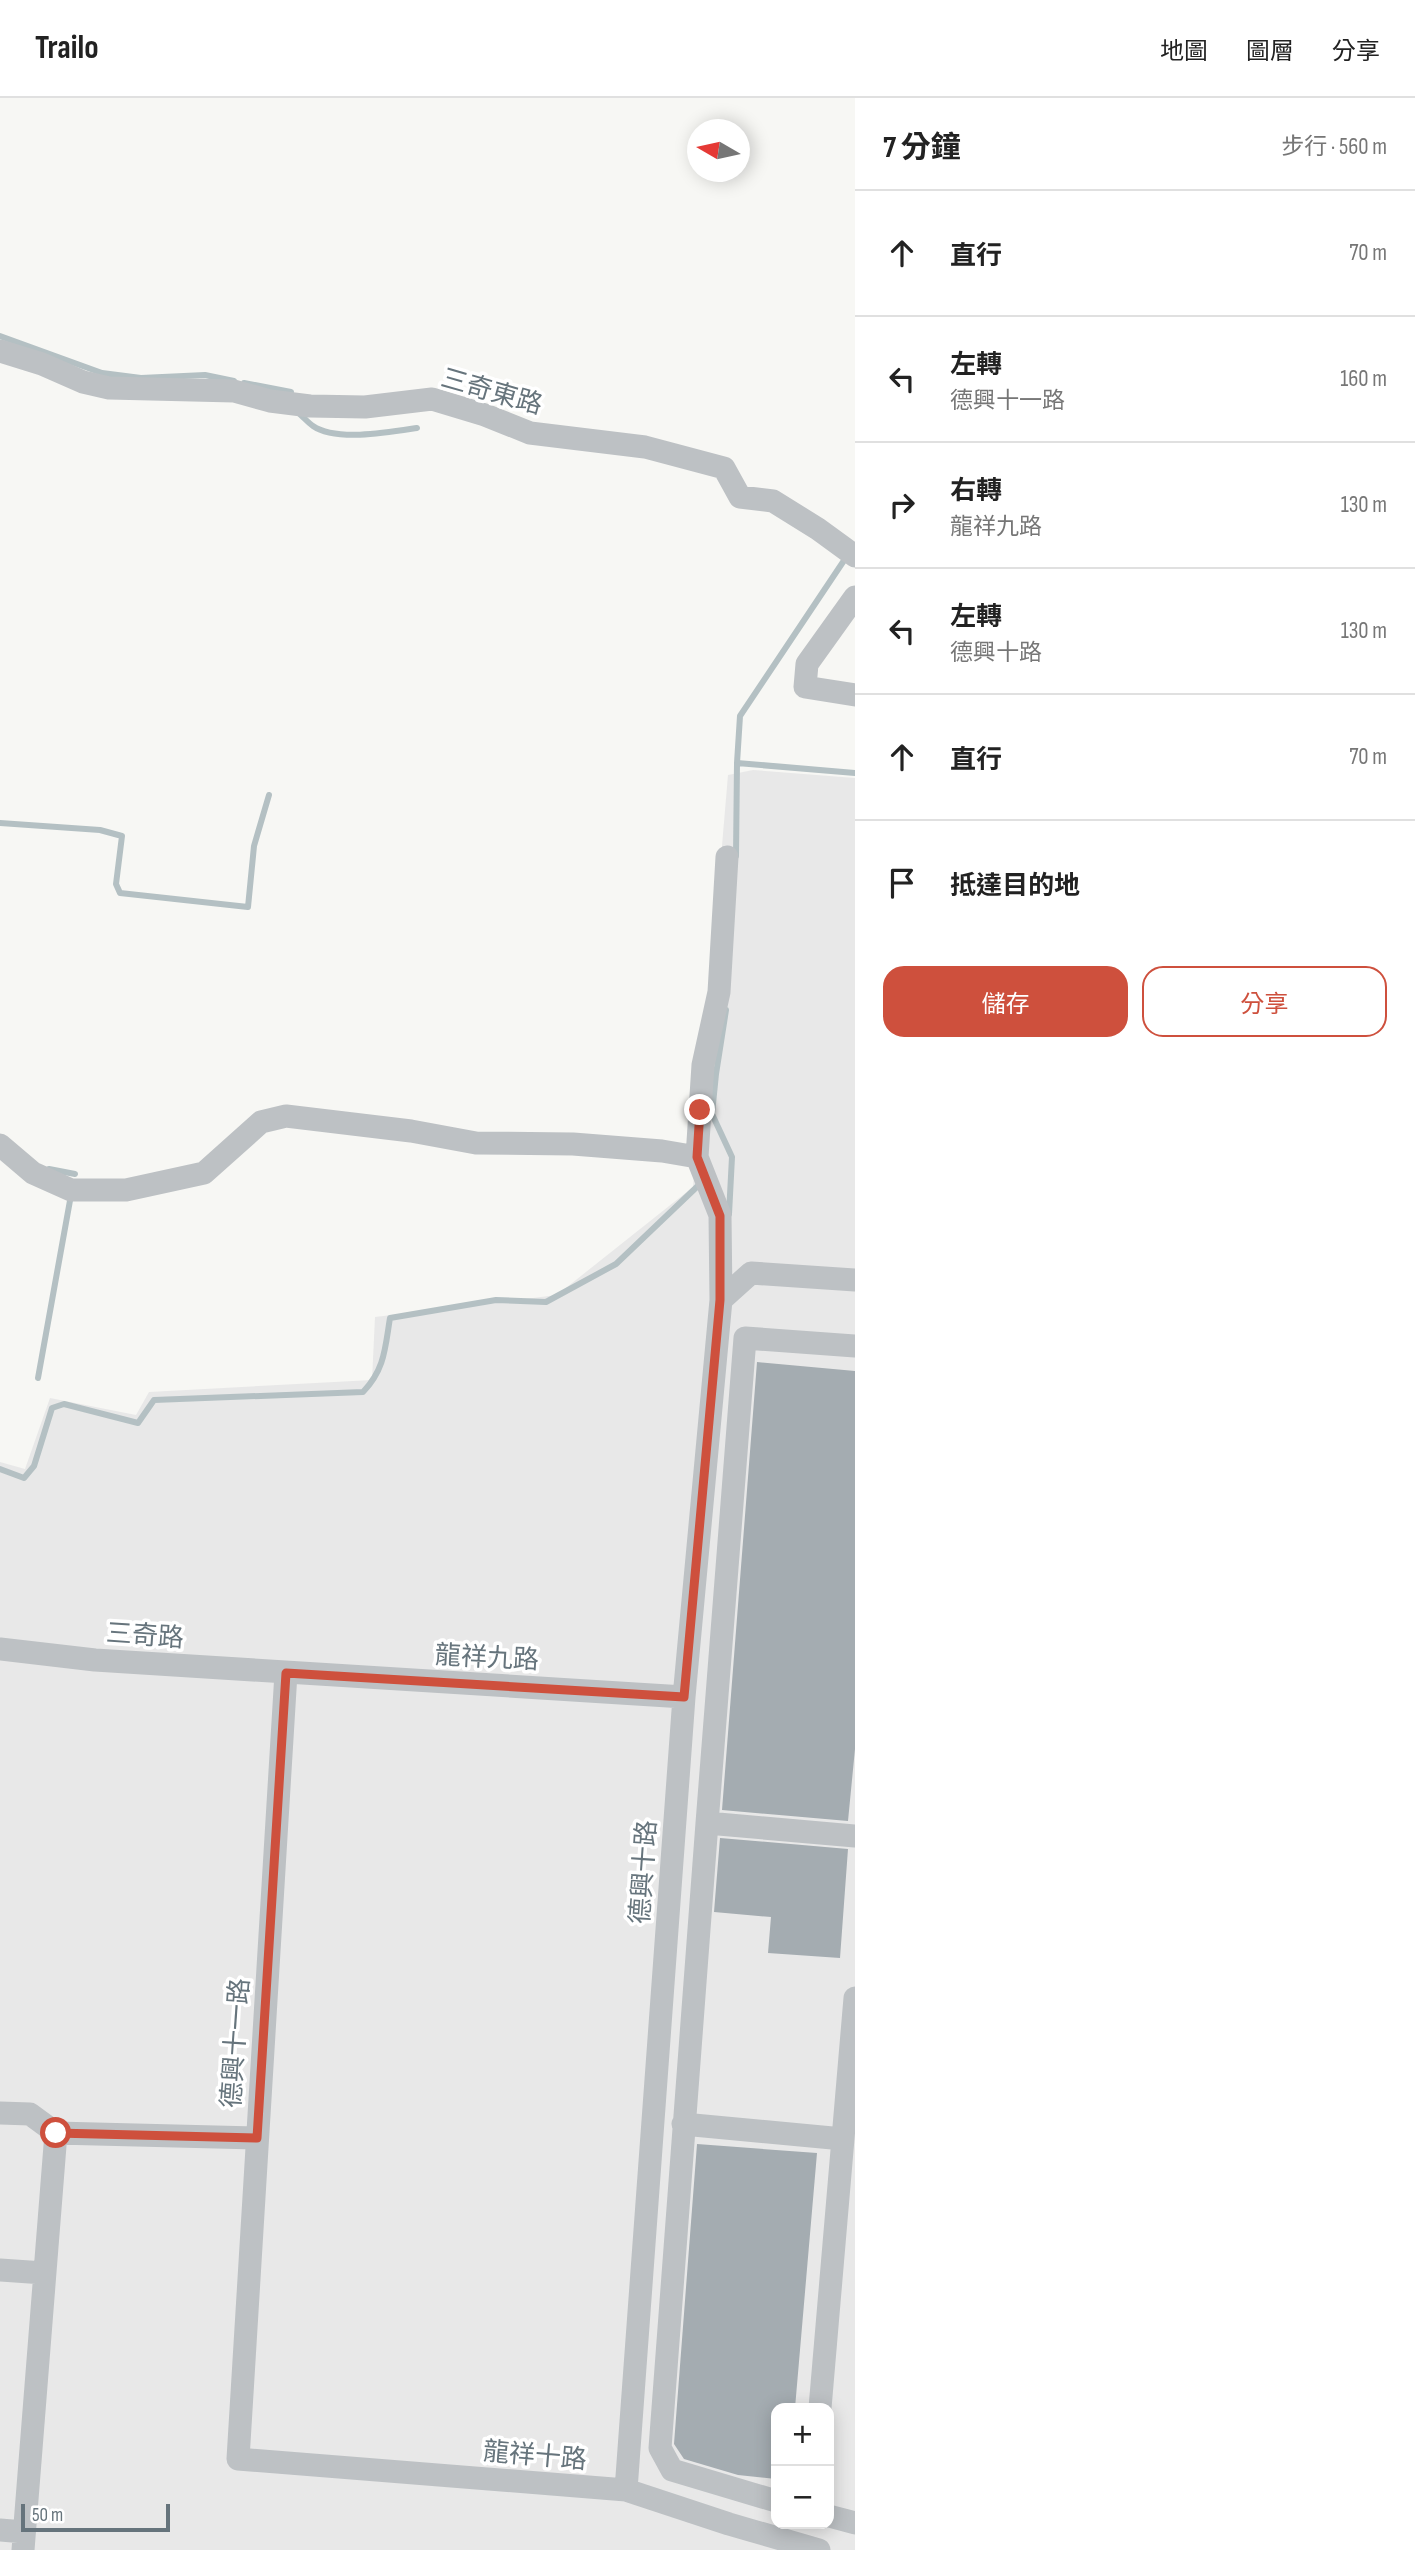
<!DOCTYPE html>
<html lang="zh-TW">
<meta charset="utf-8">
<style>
:root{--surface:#fff;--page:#f2f2f2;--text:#222;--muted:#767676;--line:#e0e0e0;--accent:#ce503d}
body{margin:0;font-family:"Sofia Sans Condensed","Noto Sans TC",sans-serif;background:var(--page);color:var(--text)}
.controls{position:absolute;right:21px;bottom:21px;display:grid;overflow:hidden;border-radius:14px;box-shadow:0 4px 18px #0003}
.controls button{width:63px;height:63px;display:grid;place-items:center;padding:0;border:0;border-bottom:2px solid var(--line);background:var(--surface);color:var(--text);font:35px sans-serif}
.compass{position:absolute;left:687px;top:21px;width:63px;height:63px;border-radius:50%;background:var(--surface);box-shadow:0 4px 18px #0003;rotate:279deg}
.scale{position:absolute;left:21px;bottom:18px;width:149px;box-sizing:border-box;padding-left:7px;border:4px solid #66747c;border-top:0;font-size:19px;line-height:24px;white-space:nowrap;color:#66747c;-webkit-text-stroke:5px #fff;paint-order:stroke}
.stop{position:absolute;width:21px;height:21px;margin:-16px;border:5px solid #ce503d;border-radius:50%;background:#fff}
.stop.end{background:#ce503d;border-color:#fff;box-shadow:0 2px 7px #0008}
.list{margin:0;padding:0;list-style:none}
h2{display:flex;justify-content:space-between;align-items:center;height:91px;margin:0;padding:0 28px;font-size:30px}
h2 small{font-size:23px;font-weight:400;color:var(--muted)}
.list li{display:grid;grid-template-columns:46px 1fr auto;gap:21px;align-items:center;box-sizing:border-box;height:126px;padding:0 28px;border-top:2px solid var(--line)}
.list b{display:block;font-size:26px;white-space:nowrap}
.list p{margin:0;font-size:23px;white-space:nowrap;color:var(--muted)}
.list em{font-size:23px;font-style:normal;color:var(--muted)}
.actions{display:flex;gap:14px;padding:21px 28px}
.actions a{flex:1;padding:16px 0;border:2px solid var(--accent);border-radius:21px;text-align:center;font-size:24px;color:var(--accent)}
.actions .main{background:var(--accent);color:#fff}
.icon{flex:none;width:38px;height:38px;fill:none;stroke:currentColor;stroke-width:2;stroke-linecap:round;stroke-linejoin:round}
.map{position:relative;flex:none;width:855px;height:2452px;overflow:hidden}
header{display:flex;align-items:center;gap:42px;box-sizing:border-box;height:98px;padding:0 35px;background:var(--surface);border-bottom:2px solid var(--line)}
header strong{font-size:33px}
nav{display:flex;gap:38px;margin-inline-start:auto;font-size:24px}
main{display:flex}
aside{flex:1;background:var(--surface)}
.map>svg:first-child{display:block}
.built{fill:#e8e8e8;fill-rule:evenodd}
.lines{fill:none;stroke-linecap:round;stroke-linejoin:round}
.stream{stroke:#b4c0c3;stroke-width:6}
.building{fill:#a4acb1}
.minor{stroke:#bdc1c4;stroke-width:23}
.route{stroke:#ce503d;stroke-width:9}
.labels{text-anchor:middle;stroke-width:7;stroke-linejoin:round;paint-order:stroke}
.street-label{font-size:26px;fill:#66747c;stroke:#fff}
</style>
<header>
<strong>Trailo</strong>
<nav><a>地圖</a><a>圖層</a><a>分享</a></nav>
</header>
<main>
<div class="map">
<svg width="855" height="2452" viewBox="0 0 855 2452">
<rect width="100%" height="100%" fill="#f7f7f4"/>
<path class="built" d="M 753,672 L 855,680 L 855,2452 L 0,2452 L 0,1364 L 25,1371 L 50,1300 L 136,1317 L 149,1294 L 372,1282 L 375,1219 L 557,1197 L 693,1089 L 728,677 ZM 776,2310 L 829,2310 L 829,2426 L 776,2426 Z"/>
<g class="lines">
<path class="stream" d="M 0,238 L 102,275 L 141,280 L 205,277 L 234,283
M 244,285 L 291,294
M 297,314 C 303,318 307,324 313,328 C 336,344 391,334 417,330
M 737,665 L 855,675
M 0,725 L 100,732 L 122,738 L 116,786 L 120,795 L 248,809 L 254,748 L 269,697
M 736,758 L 737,665 L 740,618 L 847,458
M 726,912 L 716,976 L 712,1016 L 732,1059 L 729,1116
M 49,1071 L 75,1076
M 38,1280 L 71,1097
M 0,1371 L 24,1380 L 34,1368 L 52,1310 L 64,1306 L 138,1325 L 154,1302 L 363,1294 C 385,1271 385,1250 390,1220 L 496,1202 L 546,1204 L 616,1166 L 702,1084"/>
</g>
<path class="building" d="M 757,1264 L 855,1273 L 855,1651 L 848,1723 L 722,1712 Z
M 720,1740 L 848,1751 L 840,1860 L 768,1855 L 771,1819 L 714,1814 Z
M 697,2046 L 817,2055 L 795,2310 L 776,2310 L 776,2381 L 738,2377 L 684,2361 L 674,2346 Z"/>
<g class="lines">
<path class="minor" d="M 0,253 L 42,266 L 83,284 L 109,290 L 234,293 L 270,303 L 310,308 L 365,309 L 432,301 L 485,317 L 530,335 L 645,349 L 724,370 L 740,399 L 773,403 L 818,431 L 855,458
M 855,499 L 807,566 L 805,589 L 855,597
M 0,1047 L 33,1075 L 71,1092 L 126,1092 L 204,1075 L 261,1024 L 286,1018 L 411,1033 L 476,1045 L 573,1046 L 662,1053 L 697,1059
M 721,1202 L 720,1117 L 697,1059 L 703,967 L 719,894 L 727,759
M 855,1248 L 745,1240 L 707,1725 L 855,1738
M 0,1551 L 95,1562 L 684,1599
M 286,1575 L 238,2361 L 626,2392 L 729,2426 L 819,2452
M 707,1725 L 660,2350 L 672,2372 L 776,2403
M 0,2015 L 30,2016 L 56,2035
M 683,2026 L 843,2041
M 0,2172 L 44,2175
M 820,2310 L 855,1900
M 626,2392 L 684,1599 L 721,1202 L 751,1175 L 855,1182
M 829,2418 L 855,2425
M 0,2432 L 24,2434
M 23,2452 L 56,2035 L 257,2040"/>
</g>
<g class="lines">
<path class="route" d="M 56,2035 L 257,2040 L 286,1575 L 684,1599 L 720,1202 L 720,1118 L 697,1059 L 700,1012"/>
</g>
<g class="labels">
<g class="street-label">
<text transform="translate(492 293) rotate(16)" y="9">三奇東路</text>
<text transform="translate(145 1537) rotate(4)" y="9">三奇路</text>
<text transform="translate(487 1559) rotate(3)" y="9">龍祥九路</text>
<text transform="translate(643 1774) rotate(-86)" y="9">德興十路</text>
<text transform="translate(235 1945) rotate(-86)" y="9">德興十一路</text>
<text transform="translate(535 2357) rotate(5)" y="9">龍祥十路</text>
</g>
</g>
</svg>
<div class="controls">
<button>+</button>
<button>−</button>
</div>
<svg class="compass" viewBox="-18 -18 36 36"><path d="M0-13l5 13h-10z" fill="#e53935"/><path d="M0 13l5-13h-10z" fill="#767676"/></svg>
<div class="scale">50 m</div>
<div class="stop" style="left:56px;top:2035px"></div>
<div class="stop end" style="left:700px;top:1012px"></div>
</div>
<aside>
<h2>7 分鐘<small>步行 · 560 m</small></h2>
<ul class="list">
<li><svg class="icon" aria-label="ahead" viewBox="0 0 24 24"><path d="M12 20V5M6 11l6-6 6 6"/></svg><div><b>直行</b></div><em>70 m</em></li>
<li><svg class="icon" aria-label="left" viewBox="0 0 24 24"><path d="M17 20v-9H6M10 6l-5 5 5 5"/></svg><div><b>左轉</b><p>德興十一路</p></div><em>160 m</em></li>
<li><svg class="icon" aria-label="right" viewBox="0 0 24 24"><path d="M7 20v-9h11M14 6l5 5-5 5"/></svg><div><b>右轉</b><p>龍祥九路</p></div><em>130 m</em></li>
<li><svg class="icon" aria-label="left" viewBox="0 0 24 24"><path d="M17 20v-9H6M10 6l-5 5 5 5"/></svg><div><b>左轉</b><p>德興十路</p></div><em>130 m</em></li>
<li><svg class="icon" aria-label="ahead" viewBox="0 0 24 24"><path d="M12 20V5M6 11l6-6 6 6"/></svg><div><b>直行</b></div><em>70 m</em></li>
<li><svg class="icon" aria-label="arrive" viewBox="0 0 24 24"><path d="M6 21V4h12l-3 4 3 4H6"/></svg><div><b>抵達目的地</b></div></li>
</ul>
<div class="actions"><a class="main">儲存</a><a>分享</a></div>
</aside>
</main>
